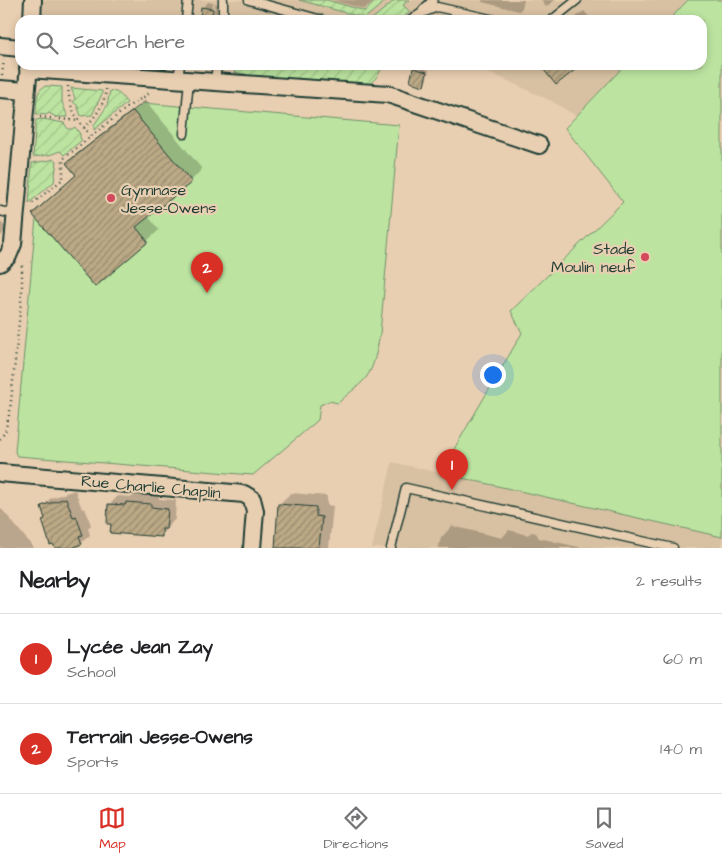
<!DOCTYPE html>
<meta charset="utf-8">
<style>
:root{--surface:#fff;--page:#f6f6f6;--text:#202124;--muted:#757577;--line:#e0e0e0;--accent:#d93025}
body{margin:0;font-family:"Architects Daughter",sans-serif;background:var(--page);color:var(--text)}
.you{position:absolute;left:492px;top:374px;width:18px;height:18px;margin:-12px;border:4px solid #fff;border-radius:50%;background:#1a73e8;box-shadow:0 0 0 8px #1a73e833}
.badge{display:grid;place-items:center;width:32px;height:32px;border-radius:50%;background:var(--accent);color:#fff;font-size:16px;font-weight:700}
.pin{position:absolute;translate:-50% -41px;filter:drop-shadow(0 1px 2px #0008)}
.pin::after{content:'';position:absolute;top:26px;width:18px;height:15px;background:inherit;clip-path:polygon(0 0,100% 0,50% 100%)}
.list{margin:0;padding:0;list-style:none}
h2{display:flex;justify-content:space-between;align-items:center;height:65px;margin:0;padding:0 20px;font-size:21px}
h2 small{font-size:16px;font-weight:400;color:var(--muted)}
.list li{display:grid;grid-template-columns:32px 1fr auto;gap:15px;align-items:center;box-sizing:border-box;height:90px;padding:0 20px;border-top:1px solid var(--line)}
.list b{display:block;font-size:19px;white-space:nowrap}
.list p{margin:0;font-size:16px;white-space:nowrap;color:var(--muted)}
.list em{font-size:16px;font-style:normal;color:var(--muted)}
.icon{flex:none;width:28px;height:28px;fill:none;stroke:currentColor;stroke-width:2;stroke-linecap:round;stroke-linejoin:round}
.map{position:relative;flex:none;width:722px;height:548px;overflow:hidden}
.search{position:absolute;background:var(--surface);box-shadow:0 2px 8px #0003;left:15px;right:15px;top:15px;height:55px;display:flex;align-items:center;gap:12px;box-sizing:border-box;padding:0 18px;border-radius:15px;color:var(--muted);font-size:19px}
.sheet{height:245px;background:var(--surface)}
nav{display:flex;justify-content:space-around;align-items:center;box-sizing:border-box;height:70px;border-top:1px solid var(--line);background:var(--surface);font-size:14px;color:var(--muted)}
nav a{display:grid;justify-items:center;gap:2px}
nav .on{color:var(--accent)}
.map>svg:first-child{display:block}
.built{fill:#d8c1a2}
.park{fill:#bce4a0;stroke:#6e906a}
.garden{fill:url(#garden-furrows);stroke:#6e906a}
.shadow{fill:#0003}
.building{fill:url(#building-hatch);stroke:#1f3d34}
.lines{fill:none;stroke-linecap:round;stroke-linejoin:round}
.lane-casing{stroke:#1f3d34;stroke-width:11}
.street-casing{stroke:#1f3d34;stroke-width:20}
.path{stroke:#1f3d34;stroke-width:2.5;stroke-dasharray:1 4;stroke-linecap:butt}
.lane{stroke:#e9cfb1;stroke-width:8}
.street{stroke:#e9cfb1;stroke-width:16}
.poi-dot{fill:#d1495b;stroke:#e9cfb1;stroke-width:2}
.labels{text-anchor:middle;stroke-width:4.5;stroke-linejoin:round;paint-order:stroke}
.poi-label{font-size:16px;fill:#1f3d34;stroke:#e9cfb1;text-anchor:start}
.street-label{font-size:16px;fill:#1f3d34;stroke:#e9cfb1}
</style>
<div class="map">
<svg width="722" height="548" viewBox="0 0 722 548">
<defs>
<pattern id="garden-furrows" width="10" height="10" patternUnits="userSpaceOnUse" patternTransform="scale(1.25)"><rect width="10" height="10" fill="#bce4a0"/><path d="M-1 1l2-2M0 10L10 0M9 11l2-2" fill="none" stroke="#a1c48a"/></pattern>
<pattern id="building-hatch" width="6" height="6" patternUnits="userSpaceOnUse" patternTransform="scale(1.25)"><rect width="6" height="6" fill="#bca986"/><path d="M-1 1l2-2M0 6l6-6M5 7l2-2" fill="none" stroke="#988b6e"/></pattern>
</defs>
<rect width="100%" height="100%" fill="#e9cfb1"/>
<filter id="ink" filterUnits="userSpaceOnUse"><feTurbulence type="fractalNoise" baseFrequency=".02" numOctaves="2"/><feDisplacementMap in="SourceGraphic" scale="10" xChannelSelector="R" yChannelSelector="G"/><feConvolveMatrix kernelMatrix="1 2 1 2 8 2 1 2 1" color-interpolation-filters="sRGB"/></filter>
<g filter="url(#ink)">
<path class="built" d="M 43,0 L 688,0 L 669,20 L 39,20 Z
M 456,65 L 625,65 L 576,116 L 551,101 L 495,75 Z
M 392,462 L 722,537 L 722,548 L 372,548 Z"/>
<path class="park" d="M 688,0 L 722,0 L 722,537 L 440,473 L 522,333 L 511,311 L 623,202 L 565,128 L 625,65 L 702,65 L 702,20 L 669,20 Z
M 143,103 L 399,125 L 380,334 C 377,348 375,367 365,379 C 357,388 346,395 338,403 L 329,401 L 320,405 L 318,420 L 253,475 L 17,456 L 15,452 L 36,218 L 32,214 L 76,175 L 66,163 Z"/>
<path class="garden" d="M 299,0 L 327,0 L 365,11 L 377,0 L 387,0 L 365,18 Z
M 395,0 L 409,0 L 403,5 L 410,12 L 399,20 L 371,20 Z
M 229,65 L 383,65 C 379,75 375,81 366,86 L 246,78 L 246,74 L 236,73 Z
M 46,86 L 62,87 L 62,102 L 68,117 L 56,117 L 49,113 L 46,115 L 36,114 C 37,103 35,89 46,86 Z
M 71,88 L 102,91 L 102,94 L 92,115 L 81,116 L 77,105 L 73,102 L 75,98 Z
M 110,91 C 121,92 121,96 127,103 L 94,130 L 94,125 L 107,106 Z
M 43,119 L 64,123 L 68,129 L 72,129 L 75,127 L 80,134 L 80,138 L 82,140 L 64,155 L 60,151 L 49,155 L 33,157 L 36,120 Z
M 52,159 L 57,161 L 54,182 L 29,203 L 32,163 L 51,160 Z"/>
<path class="shadow" d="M 332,0 L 375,0 L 364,9 Z
M 482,0 L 524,0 L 522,8 L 519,11 L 482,2 Z
M 541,0 L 555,0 L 546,7 Z
M 208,2 L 218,4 L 216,20 L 213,20 L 215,3 L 213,3 L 211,20 L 201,20 L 203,8 Z
M 584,11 L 592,20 L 572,20 Z
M 417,66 L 429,70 L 426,82 L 424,85 L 415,69 Z
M 145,100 L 202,169 L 191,181 L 148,216 L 159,230 L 147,241 L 77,174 L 68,164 L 79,152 Z
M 0,221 L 7,229 L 0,237 Z
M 75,490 L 82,509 L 85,508 L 91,525 L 88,528 L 90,535 L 81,543 L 68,548 L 56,548 L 43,520 L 46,518 L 42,507 L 51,498 Z
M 291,493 L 327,496 L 327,505 L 333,506 L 329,548 L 276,548 L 279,504 Z
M 136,494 L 159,495 L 159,499 L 176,500 L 175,519 L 161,535 L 112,523 L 109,505 L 118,496 L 132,497 Z
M 0,507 L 34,548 L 0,548 Z
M 452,526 L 502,538 L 509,530 L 527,535 L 532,532 L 536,533 L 539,538 L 583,548 L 438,548 L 441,538 Z"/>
<path class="building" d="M 201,7 L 213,9 L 212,20 L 200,20 Z
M 540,65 L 581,65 L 556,85 Z
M 413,68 L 427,72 L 424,86 L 410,82 Z
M 133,111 L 192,182 L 136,227 L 148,242 L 95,287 L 32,214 L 76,175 L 66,163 Z
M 66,498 L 73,517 L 76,516 L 83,535 L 79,536 L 82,544 L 72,548 L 55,548 L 53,544 L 50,545 L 42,520 L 45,519 L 41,506 Z
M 126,502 L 151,504 L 151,507 L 168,509 L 166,529 L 162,529 L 162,537 L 110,533 L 111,524 L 107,524 L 108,504 L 125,505 Z
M 278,504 L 316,507 L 316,516 L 322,517 L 319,548 L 275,548 Z"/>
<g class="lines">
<defs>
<path id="lane" d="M 249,0 L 322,20
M 423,10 L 433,0
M 186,20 L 188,0
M 223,20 L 223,0
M 411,20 L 420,14 L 437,7 L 495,20
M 552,20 L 577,0
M 178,79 L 180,65
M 215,81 L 217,65
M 184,134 L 189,80
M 0,211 L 14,214
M 391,548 L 406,488 L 673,548"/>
<path id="street" d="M 32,20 L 33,0
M 0,46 L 20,48
M 28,69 L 388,94 L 539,145
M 0,89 L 26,91
M 0,263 L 8,256 L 13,244 L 29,65
M 0,473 L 244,494 L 252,499 L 255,511 L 252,548"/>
</defs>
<use href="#lane" class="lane-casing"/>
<use href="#street" class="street-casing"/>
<path class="path" d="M 2,75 L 4,60
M 68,86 C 69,109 77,120 92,137
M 40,117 L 78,121
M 84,128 C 95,118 105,104 106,89
M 33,203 L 63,179 L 63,159 L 129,106 L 150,93
M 0,439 L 5,432 L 10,411 L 22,292 L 22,263"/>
<use href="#lane" class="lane"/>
<use href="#street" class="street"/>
</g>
</g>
<g class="poi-dot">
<circle cx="111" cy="198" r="5"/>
<circle cx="645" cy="257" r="5"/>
</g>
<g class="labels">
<g class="poi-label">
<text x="121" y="195">Gymnase<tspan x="121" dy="18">Jesse-Owens</tspan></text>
<text x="635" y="254" text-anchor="end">Stade<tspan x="635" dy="18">Moulin neuf</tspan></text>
</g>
<g class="street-label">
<text transform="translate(151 486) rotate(5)" y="6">Rue Charlie Chaplin</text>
</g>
</g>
</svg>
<div class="you"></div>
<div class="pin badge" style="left:452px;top:490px">1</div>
<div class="pin badge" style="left:207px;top:293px">2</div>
<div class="search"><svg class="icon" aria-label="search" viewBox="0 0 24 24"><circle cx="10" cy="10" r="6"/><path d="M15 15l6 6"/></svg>Search here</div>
</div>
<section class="sheet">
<h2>Nearby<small>2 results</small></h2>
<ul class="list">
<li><span class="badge">1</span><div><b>Lycée Jean Zay</b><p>School</p></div><em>60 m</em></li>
<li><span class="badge">2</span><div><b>Terrain Jesse-Owens</b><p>Sports</p></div><em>140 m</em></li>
</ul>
</section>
<nav>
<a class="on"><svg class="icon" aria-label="map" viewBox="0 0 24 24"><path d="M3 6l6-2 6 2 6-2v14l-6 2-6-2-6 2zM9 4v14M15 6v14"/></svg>Map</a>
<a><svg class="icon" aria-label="directions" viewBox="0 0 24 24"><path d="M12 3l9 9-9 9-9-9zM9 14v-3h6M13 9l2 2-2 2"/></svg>Directions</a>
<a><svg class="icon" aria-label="saved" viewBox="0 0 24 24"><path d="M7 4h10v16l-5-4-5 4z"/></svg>Saved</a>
</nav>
